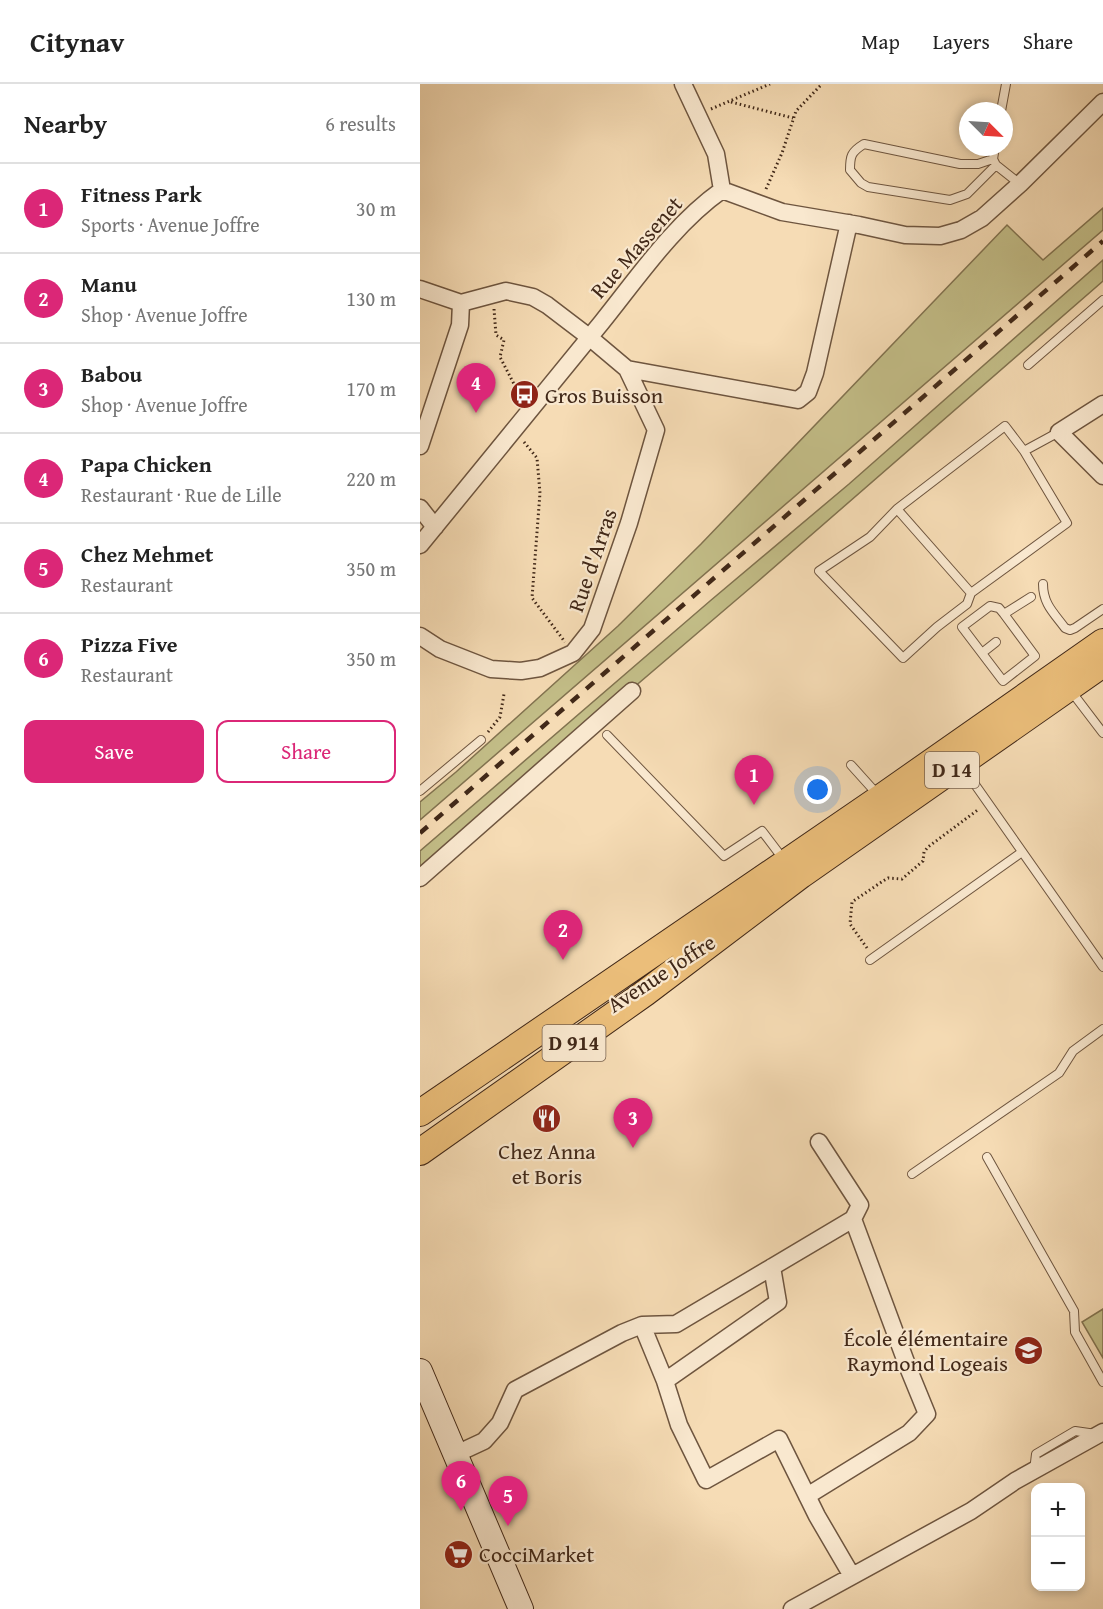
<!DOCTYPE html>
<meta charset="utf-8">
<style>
:root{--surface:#fff;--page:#f6f6f6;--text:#222;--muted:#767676;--line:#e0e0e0;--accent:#db2777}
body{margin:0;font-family:"Gentium Book Plus",serif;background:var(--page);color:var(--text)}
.controls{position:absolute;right:18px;bottom:18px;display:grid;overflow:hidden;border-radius:12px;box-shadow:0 3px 9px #0003}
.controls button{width:54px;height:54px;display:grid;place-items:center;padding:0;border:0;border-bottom:2px solid var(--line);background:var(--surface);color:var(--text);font:30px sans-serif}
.compass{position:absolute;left:539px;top:18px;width:54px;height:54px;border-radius:50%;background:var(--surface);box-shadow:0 3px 9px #0003;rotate:114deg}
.you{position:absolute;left:398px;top:706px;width:21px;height:21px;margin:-15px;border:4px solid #fff;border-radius:50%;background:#1a73e8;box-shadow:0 0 0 9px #1a73e833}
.badge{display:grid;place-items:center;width:39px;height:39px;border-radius:50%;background:var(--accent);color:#fff;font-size:20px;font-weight:700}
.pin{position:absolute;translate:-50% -50px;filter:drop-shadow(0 2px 3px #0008)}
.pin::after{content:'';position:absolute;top:32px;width:21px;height:18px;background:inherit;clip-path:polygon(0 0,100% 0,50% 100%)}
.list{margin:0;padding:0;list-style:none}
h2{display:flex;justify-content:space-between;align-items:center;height:78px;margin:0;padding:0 24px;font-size:26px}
h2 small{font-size:20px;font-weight:400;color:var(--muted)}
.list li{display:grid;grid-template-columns:39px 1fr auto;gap:18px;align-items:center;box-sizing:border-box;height:90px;padding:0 24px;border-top:2px solid var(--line)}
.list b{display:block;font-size:22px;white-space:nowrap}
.list p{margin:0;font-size:20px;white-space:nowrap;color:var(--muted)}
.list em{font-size:20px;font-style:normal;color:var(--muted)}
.actions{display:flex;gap:12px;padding:18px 24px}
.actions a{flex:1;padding:14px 0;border:2px solid var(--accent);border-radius:12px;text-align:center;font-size:21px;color:var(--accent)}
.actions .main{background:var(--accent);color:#fff}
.map{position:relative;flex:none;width:683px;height:1525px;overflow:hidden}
header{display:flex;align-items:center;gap:36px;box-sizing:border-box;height:84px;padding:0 30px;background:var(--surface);border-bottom:2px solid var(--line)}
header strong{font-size:28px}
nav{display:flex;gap:33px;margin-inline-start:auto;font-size:21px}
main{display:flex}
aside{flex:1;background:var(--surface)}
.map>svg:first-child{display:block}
.green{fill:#c3be88;stroke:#827350;stroke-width:1.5}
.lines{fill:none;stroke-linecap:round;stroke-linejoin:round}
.lane-casing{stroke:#6e553f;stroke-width:10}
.street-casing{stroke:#6e553f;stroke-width:19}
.secondary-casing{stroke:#412818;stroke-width:26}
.primary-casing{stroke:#412818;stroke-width:28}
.path{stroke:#412818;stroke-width:3;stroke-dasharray:1.5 3;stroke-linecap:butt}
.lane{stroke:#f9e8cf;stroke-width:8}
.street{stroke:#f9e8cf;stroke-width:16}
.secondary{stroke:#f9e8cf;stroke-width:24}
.primary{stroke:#ebbe7a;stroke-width:26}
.rail{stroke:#412818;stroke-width:4.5;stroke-dasharray:10 10;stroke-linecap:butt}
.labels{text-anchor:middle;stroke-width:4.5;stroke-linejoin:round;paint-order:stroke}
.shield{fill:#f9e8cf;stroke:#78624f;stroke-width:1.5}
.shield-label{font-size:21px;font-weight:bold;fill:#412818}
.street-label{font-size:22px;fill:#412818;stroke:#f9e8cf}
.poi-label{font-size:22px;fill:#412818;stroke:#f9e8cf;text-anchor:start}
</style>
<header>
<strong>Citynav</strong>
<nav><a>Map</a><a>Layers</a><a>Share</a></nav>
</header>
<main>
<aside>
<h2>Nearby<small>6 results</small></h2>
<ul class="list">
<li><span class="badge">1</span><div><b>Fitness Park</b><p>Sports · Avenue Joffre</p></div><em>30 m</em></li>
<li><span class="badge">2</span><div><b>Manu</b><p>Shop · Avenue Joffre</p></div><em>130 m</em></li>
<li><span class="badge">3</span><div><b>Babou</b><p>Shop · Avenue Joffre</p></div><em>170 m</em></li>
<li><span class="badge">4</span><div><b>Papa Chicken</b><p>Restaurant · Rue de Lille</p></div><em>220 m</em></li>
<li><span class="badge">5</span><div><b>Chez Mehmet</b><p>Restaurant</p></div><em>350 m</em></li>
<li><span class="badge">6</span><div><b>Pizza Five</b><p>Restaurant</p></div><em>350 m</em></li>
</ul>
<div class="actions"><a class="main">Save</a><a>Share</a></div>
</aside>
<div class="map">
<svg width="683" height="1525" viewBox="0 0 683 1525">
<rect width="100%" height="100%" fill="#f6dcb5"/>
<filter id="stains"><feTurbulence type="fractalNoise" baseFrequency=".00333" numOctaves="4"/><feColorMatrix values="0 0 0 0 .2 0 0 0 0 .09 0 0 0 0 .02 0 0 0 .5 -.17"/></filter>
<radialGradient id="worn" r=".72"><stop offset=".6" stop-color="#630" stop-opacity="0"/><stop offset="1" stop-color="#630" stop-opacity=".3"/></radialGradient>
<path class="green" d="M 683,124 L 683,146 L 0,736 L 0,718 L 36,688 L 198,542 L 281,460 L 587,141 L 623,176 Z
M 683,176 L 683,197 L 336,499 L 48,745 L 0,788 L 0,767 L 290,517 L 429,400 Z
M 683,1225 L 683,1274 L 662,1238 Z"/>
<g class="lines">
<defs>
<path id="lane" d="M 581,27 L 586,0
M 575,63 L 573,75 L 576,81 L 600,100
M 573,75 L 558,80 L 540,80 L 444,60 C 431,68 430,72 430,86 L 441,99 L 448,103 L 530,116 L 547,110 L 576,81
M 608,281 L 683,216
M 585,342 L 604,367 L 647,439 L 551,509 L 477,425 Z
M 604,367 L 639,348
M 477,425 L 450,453 L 399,487 L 483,574 L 517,543 L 547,520 L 551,509
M 623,500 C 623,520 634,529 645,544 L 650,546 L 655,544 L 683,525
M 584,530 L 615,572 L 583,597 L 542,543 L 570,522 L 579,524 L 584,530 L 611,513
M 562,569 L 576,558
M 651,607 L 683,649
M 187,651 L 304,772 L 342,747 L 364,776
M 431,681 L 458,711
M 542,682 L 683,883
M 0,707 L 61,656
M 450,876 L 602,768
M 567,1073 L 654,1227 L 655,1248 L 683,1298
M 492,1090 L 639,989 L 653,967 L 683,945
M 614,1387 L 616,1370 L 655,1347 L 676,1350"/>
<path id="street" d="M 263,0 L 296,70 L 302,106
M 302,106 L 362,128 L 439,141 L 485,151 L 520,152 L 541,146 L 562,134 L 600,100 L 683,18
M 0,205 L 41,219 L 86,207 L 113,213 L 127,221 L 169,253 L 207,285 L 236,346 L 209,439 L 172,545 L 153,569 L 120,584 L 101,587 L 71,585 L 20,565 L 0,552
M 207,285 L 378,316 L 388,308 L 395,289 L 429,139
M 683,320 L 639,348 L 683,392
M 0,362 L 40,241 L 41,219
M 0,424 L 15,443
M 0,461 C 61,387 121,312 182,238 C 219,192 254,140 302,106
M 0,794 L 212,607
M 399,1058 L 440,1121 L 433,1135
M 222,1241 L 245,1297 L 259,1341 L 286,1396 L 359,1355 L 397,1432 L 432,1492
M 245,1297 L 358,1218 L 352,1183
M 36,1370 L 64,1357 L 80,1339 L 95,1306 L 202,1249 L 222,1241 L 256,1240 L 433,1135 L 489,1286 L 507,1330 L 489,1349 L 387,1412
M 372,1525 L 551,1427 L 595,1397 L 683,1348"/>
<path id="secondary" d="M 0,1287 L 101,1525"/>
<path id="primary" d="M 0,1029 L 466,710 L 683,558
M 0,1068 L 225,909 L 381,791 L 683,580"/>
</defs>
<use href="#lane" class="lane-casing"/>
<use href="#street" class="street-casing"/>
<use href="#secondary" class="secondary-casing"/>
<use href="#primary" class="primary-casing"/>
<path class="path" d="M 311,18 L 373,34
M 291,25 L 350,0
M 346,105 L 362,69 L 376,27 L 402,0
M 74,225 L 76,251 L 84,256 L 80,273 L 94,300 L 103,312
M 104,358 L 117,374 L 120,409 L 112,514 L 145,558
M 68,648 L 80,633 L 84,610
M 447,864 L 430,840 L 432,818 L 463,797 L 468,794 L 482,795 L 503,777 L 504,768 L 508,763 L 559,725"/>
<use href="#lane" class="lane"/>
<use href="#street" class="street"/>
<use href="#secondary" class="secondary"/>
<use href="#primary" class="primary"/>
<path class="rail" d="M 0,749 L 683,157"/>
</g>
<defs>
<symbol id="bus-disc" viewBox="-11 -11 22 22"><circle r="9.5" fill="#8f2418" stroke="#f9e8cf"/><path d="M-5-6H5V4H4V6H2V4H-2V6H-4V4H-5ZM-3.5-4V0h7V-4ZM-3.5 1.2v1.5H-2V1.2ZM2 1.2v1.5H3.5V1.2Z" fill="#fff"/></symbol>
<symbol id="restaurant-disc" viewBox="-11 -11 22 22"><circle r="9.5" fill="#8f2418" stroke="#f9e8cf"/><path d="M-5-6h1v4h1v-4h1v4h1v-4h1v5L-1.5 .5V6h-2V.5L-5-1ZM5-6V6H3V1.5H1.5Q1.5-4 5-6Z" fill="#fff"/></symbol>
<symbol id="school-disc" viewBox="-11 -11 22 22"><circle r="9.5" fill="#8f2418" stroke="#f9e8cf"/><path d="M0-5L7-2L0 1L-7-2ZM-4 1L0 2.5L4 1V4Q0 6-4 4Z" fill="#fff"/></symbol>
<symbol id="supermarket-disc" viewBox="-11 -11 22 22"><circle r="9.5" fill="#8f2418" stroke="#f9e8cf"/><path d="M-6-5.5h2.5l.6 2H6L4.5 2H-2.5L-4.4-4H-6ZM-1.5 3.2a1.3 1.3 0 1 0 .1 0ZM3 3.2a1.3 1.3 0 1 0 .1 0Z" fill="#fff"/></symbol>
</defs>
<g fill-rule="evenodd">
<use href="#bus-disc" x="88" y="294" width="33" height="33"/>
<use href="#restaurant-disc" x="110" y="1018" width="33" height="33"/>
<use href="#school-disc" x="592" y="1250" width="33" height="33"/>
<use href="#supermarket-disc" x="22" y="1454" width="33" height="33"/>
</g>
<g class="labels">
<g class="shield">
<rect x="505" y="668" width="54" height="36" rx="4.5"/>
<rect x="122.5" y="941" width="63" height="36" rx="4.5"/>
</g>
<g class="shield-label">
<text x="532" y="693">D 14</text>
<text x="154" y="966">D 914</text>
</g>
<g class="street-label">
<text transform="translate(216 163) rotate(-49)" y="8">Rue Massenet</text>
<text transform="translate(172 476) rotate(-71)" y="8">Rue d'Arras</text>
<text transform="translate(241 889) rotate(-33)" y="8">Avenue Joffre</text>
</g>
<g class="poi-label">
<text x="125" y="319">Gros Buisson</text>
<text x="127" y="1075" text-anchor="middle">Chez Anna<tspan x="127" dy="25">et Boris</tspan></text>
<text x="588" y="1262" text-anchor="end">École élémentaire<tspan x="588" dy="25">Raymond Logeais</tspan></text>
<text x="59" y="1478">CocciMarket</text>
</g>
</g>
<rect width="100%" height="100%" filter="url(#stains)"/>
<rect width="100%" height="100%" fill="url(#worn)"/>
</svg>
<div class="controls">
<button>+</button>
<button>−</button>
</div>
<svg class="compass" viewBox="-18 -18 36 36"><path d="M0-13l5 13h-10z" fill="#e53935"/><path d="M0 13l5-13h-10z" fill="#767676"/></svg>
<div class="you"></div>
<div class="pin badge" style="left:334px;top:721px">1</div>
<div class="pin badge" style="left:143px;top:876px">2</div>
<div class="pin badge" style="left:213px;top:1064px">3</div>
<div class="pin badge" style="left:56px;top:329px">4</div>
<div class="pin badge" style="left:88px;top:1442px">5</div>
<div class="pin badge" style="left:41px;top:1427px">6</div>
</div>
</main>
